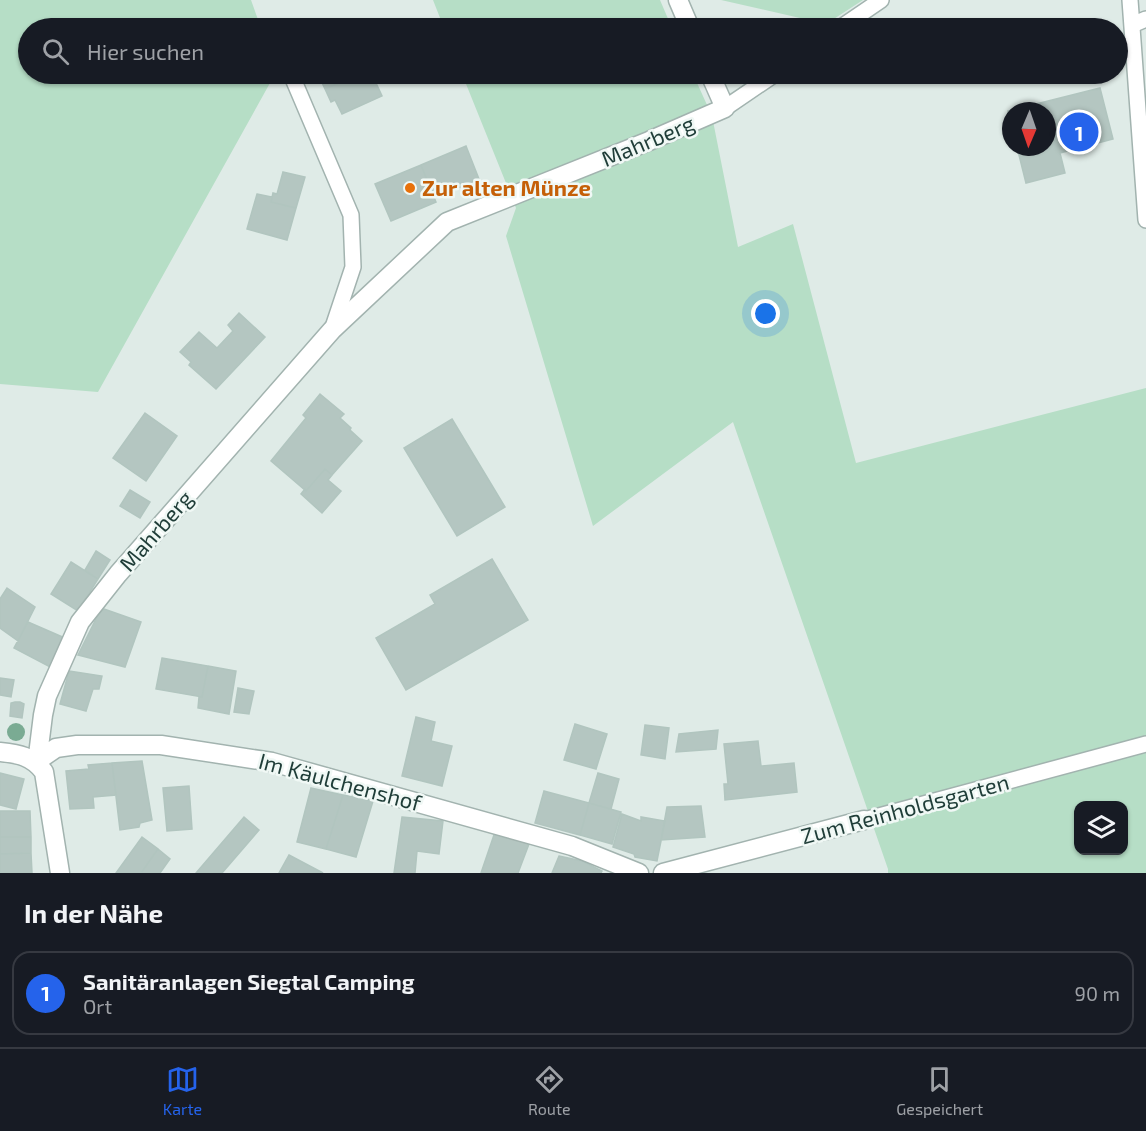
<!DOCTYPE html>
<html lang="de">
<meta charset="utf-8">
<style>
:root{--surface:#171b24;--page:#242831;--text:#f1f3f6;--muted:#9ea1a6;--line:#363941;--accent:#2563eb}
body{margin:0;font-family:"Exo 2",sans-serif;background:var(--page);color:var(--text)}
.controls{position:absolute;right:18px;bottom:18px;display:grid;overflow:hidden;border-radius:12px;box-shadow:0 2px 4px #0004}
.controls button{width:54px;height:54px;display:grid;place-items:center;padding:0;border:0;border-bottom:2px solid var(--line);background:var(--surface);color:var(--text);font:30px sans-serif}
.compass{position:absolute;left:1002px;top:102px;width:54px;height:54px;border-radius:50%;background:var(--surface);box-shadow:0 2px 4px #0004;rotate:182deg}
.you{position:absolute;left:766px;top:314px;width:21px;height:21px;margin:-15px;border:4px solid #fff;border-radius:50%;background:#1a73e8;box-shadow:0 0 0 9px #1a73e833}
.badge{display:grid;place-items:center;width:39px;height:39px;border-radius:50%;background:var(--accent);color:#fff;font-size:20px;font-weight:700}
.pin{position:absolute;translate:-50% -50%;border:3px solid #fff;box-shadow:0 2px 6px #0006}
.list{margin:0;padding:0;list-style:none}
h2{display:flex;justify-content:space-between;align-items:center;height:78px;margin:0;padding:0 24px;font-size:26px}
h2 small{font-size:20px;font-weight:400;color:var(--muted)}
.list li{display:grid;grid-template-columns:39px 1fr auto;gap:18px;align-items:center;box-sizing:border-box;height:84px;margin:0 12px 12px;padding:0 12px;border:2px solid var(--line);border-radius:18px}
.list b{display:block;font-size:22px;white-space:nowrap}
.list p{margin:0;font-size:20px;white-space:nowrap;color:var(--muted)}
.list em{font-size:20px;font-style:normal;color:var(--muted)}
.icon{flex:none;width:33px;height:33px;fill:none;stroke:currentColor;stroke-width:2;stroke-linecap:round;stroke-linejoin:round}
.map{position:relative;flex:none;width:1146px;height:873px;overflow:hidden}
.search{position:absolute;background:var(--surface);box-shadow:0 2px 4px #0004;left:18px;right:18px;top:18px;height:66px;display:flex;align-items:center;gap:15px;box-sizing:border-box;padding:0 21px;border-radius:33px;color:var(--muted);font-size:22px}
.sheet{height:174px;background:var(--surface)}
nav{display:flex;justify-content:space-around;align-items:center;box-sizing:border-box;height:84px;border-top:2px solid var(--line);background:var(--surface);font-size:16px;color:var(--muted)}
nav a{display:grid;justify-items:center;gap:3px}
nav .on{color:var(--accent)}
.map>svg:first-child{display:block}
.green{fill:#b6dec6;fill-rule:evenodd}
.building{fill:#b4c6c1;stroke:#b1c5bf;stroke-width:1.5}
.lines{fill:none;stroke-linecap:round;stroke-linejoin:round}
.service-casing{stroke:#a2b3af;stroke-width:18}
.minor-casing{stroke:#a2b3af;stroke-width:21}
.service{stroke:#fff;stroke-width:15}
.minor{stroke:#fff;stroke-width:18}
.tree{fill:#7aab93}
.food-dot{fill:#e8710a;stroke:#f0f8f5;stroke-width:2}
.labels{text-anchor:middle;stroke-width:5;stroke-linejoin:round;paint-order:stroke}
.street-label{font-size:22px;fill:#1f3d38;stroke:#f0f8f5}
.food-label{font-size:22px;font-weight:bold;fill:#c56008;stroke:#f0f8f5;text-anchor:start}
</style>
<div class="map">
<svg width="1146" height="873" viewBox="0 0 1146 873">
<rect width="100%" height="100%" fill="#dfebe7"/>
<path class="green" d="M 0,0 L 251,0 L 261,28 L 28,28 L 28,74 L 275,74 L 98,392 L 0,384 Z
M 433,0 L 660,0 L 672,28 L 444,28 Z
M 721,0 L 863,0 L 826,24 Z
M 462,74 L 693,74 L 712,116 L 738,247 L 793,224 L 856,463 L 1146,388 L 1146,873 L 888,873 L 888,869 L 733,422 L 593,526 L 506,236 L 516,208 ZM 1078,806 L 1124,806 L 1124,850 L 1078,850 Z"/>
<path class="building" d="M 323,74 L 322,74 L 360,74 L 325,89 L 319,76 Z
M 360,74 L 376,74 L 379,81 L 376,83 L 382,96 L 342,114 L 335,100 L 331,102 L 325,89 Z
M 1100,88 L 1113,139 L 1060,153 L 1065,173 L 1026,183 L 1017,147 L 1047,147 L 1047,111 L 1011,111 L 1011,124 L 1008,111 Z
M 466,146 L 479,179 L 434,198 L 421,165 Z
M 421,165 L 436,202 L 391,221 L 375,184 Z
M 283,172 L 305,177 L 296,208 L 271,202 L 273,193 L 277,194 Z
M 257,194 L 272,197 L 271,202 L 296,208 L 287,240 L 247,229 Z
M 239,313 L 265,337 L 216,389 L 189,365 L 191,362 L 180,352 L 199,332 L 217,348 L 233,331 L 228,325 Z
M 320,394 L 344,414 L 340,418 L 351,428 L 350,430 L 362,441 L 332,475 L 325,469 L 306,491 L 271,461 L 306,418 L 303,415 Z
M 145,413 L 177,436 L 146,481 L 113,458 Z
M 452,419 L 505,507 L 457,536 L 404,448 Z
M 325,469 L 332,475 L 328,480 L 341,491 L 322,513 L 301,494 L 305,489 L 306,491 Z
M 130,490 L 150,502 L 140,518 L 120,506 Z
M 96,551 L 110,560 L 98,579 L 85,570 Z
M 492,559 L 528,620 L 406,690 L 376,638 L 435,604 L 430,595 Z
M 71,562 L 98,579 L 78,611 L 51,594 Z
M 7,588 L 35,607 L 18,641 L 0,628 L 0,599 Z
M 104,609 L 141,622 L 125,667 L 78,655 L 98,615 Z
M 28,622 L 67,639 L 54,669 L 14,648 Z
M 162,658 L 208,666 L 202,697 L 156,689 Z
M 208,666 L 236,671 L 229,714 L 198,708 L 199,697 L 202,697 Z
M 69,671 L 102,676 L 99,689 L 93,689 L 86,711 L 60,704 Z
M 0,678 L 14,680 L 11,697 L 0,695 Z
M 238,688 L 254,691 L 249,714 L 234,712 Z
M 15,702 L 20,702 L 24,704 L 22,718 L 10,716 L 11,703 Z
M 416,717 L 435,722 L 431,741 L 452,746 L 442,786 L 402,776 Z
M 575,724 L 607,734 L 596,769 L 564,760 Z
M 645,725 L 669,728 L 665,759 L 641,755 Z
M 718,730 L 716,749 L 676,752 L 679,734 Z
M 758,741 L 761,766 L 794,763 L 797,792 L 725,800 L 724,784 L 728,784 L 724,744 Z
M 142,761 L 152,820 L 140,823 L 139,827 L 120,830 L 112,763 Z
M 112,763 L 116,795 L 93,797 L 94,808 L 70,809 L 66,771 L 89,769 L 88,765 Z
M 0,773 L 24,779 L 16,809 L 0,805 Z
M 598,773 L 619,779 L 611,809 L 589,803 Z
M 189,786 L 192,829 L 167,831 L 163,788 Z
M 311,788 L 343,795 L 326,849 L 297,842 Z
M 544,791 L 589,803 L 580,835 L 535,823 Z
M 343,795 L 373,801 L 356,857 L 326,849 Z
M 589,803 L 621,812 L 612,844 L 580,835 Z
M 701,806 L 705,837 L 661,840 L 667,807 Z
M 0,811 L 30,811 L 31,837 L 0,837 Z
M 622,814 L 641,821 L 641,817 L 665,821 L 657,861 L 635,857 L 634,854 L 613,847 Z
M 244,817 L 259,830 L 222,873 L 196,873 Z
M 402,817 L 443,821 L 439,854 L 417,851 L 415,873 L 394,873 Z
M 495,832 L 529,844 L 518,873 L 481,873 Z
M 0,837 L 31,837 L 31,853 L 0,854 Z
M 142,837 L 158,849 L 141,873 L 116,873 Z
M 158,849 L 170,859 L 160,873 L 141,873 Z
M 31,853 L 32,873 L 0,873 L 0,854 Z
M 289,855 L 323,873 L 279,873 Z
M 559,856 L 582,861 L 602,871 L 601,873 L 552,873 Z"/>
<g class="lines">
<defs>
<path id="service" d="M 1130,0 L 1146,220
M 1132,25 L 1146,19
M 840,28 L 881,0
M 291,74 L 351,215 L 353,267 L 332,330
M 725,108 L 775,74
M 864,820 L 1146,744"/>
<path id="minor" d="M 678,0 L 690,28
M 0,752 C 19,754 32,756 44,772 L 60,873
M 37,763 L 43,715 L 47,696 L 80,622 L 118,574 L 332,330 L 447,222 L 649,141 L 725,108 L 710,74
M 37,763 L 43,757 L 56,748 L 77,745 L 161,745 L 272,762 L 572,846 L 639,873
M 663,873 L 864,820"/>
</defs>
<use href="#service" class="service-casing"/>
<use href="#minor" class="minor-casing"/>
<use href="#service" class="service"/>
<use href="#minor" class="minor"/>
</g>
<circle class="tree" cx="16" cy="732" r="9"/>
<circle class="food-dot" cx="410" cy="188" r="6"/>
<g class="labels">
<g class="street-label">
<text transform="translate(648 141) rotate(-23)" y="8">Mahrberg</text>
<text transform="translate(156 531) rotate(-49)" y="8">Mahrberg</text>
<text transform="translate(340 782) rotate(15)" y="8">Im Käulchenshof</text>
<text transform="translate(905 809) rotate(-15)" y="8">Zum Reinholdsgarten</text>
</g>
<g class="food-label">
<text x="422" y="196">Zur alten Münze</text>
</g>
</g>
</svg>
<div class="controls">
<button><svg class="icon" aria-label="layers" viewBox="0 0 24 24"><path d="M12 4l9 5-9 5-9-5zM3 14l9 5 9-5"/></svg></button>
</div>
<svg class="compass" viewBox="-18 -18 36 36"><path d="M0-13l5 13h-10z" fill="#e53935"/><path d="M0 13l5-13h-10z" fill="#9ea1a6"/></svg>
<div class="you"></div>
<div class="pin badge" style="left:1079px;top:132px">1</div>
<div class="search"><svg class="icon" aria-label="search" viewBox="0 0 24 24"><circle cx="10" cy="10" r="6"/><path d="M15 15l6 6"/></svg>Hier suchen</div>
</div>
<section class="sheet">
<h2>In der Nähe<small></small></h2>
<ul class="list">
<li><span class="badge">1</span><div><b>Sanitäranlagen Siegtal Camping</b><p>Ort</p></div><em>90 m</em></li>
</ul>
</section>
<nav>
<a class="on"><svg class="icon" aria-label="map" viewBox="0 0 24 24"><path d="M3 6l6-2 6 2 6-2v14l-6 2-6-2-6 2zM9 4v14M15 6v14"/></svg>Karte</a>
<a><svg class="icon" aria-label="directions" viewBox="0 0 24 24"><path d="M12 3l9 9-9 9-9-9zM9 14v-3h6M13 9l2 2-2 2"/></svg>Route</a>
<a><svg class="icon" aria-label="saved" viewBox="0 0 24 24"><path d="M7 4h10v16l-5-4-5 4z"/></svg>Gespeichert</a>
</nav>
